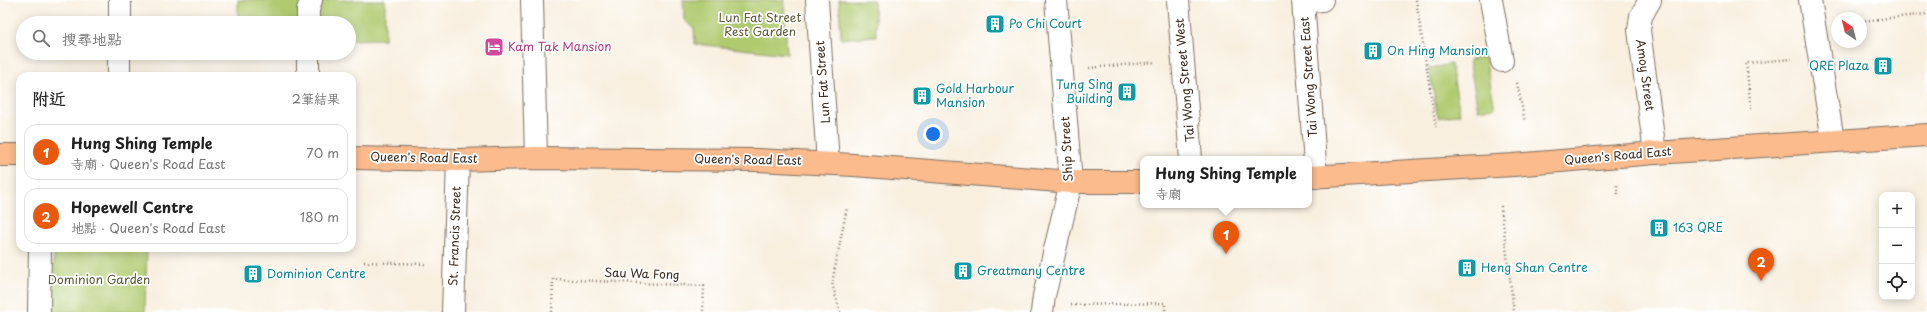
<!DOCTYPE html>
<html lang="zh-TW">
<meta charset="utf-8">
<style>
:root{--surface:#fff;--page:#f2f2f2;--text:#222;--muted:#767676;--line:#e0e0e0;--accent:#ea580c}
body{margin:0;font-family:"Playpen Sans","LXGW WenKai TC",sans-serif;background:var(--page);color:var(--text)}
.controls{position:absolute;right:12px;bottom:12px;display:grid;overflow:hidden;border-radius:8px;box-shadow:0 2px 10px #0003}
.controls button{width:36px;height:36px;display:grid;place-items:center;padding:0;border:0;border-bottom:1px solid var(--line);background:var(--surface);color:var(--text);font:20px sans-serif}
.compass{position:absolute;left:1831px;top:12px;width:36px;height:36px;border-radius:50%;background:var(--surface);box-shadow:0 2px 10px #0003;rotate:325deg}
.you{position:absolute;left:933px;top:134px;width:14px;height:14px;margin:-10px;border:3px solid #fff;border-radius:50%;background:#1a73e8;box-shadow:0 0 0 6px #1a73e833}
.badge{display:grid;place-items:center;width:26px;height:26px;border-radius:50%;background:var(--accent);color:#fff;font-size:13px;font-weight:700}
.pin{position:absolute;translate:-50% -33px;filter:drop-shadow(0 1px 2px #0008)}
.pin::after{content:'';position:absolute;top:21px;width:14px;height:12px;background:inherit;clip-path:polygon(0 0,100% 0,50% 100%)}
.popup{position:absolute;left:1140px;top:156px;width:172px;height:52px;box-sizing:border-box;display:grid;place-content:center;border-radius:8px;background:var(--surface);filter:drop-shadow(0 1px 3px #0005);font-size:13px;white-space:nowrap;color:var(--muted)}
.popup b{font-size:15px;color:var(--text)}
.popup::after{content:'';position:absolute;left:50%;top:100%;margin-left:-8px;border:8px solid transparent;border-top-color:var(--surface)}
.list{margin:0;padding:0;list-style:none}
h2{display:flex;justify-content:space-between;align-items:center;height:52px;margin:0;padding:0 16px;font-size:17px}
h2 small{font-size:13px;font-weight:400;color:var(--muted)}
.list li{display:grid;grid-template-columns:26px 1fr auto;gap:12px;align-items:center;box-sizing:border-box;height:56px;margin:0 8px 8px;padding:0 8px;border:1px solid var(--line);border-radius:12px}
.list b{display:block;font-size:15px;white-space:nowrap}
.list p{margin:0;font-size:13px;white-space:nowrap;color:var(--muted)}
.list em{font-size:13px;font-style:normal;color:var(--muted)}
.icon{flex:none;width:22px;height:22px;fill:none;stroke:currentColor;stroke-width:2;stroke-linecap:round;stroke-linejoin:round}
.map{position:relative;flex:none;width:1927px;height:312px;overflow:hidden}
.search{position:absolute;background:var(--surface);box-shadow:0 2px 10px #0003;left:16px;top:16px;width:340px;height:44px;display:flex;align-items:center;gap:10px;box-sizing:border-box;padding:0 14px;border-radius:22px;color:var(--muted);font-size:15px}
.panel{position:absolute;background:var(--surface);box-shadow:0 2px 10px #0003;left:16px;top:72px;width:340px;height:180px;border-radius:12px}
.map>svg:first-child{display:block}
.green{fill:#b0ca70;stroke:#767a47}
.lines{fill:none;stroke-linecap:round;stroke-linejoin:round}
.minor-casing{stroke:#7d6f62;stroke-width:24}
.major-casing{stroke:#7d6f62;stroke-width:24}
.path{stroke:#7d6f62;stroke-width:2.5;stroke-dasharray:1 3;stroke-linecap:butt}
.minor{stroke:#fff;stroke-width:22}
.major{stroke:#fbbb8c;stroke-width:22}
.labels{text-anchor:middle;stroke-width:3.5;stroke-linejoin:round;paint-order:stroke}
.park-label{font-size:12px;fill:#5e5a37;stroke:#fff}
.culture-label{font-size:12px;fill:#0d838f;stroke:#fff;text-anchor:start}
.hotel-label{font-size:12px;fill:#b23c85;stroke:#fff;text-anchor:start}
.street-label{font-size:12px;fill:#3b2a1e;stroke:#fff}
</style>
<div class="map">
<svg width="1927" height="312" viewBox="0 0 1927 312">
<rect width="100%" height="100%" fill="#fff"/>
<filter id="ink" filterUnits="userSpaceOnUse"><feTurbulence type="fractalNoise" baseFrequency=".025" numOctaves="2"/><feDisplacementMap in="SourceGraphic" scale="8" xChannelSelector="R" yChannelSelector="G"/><feConvolveMatrix kernelMatrix="1 2 1 2 8 2 1 2 1" color-interpolation-filters="sRGB"/></filter>
<filter id="wash" filterUnits="userSpaceOnUse"><feTurbulence type="fractalNoise" baseFrequency=".012" numOctaves="4" result="noise"/><feDisplacementMap in="SourceGraphic" scale="16" xChannelSelector="R" yChannelSelector="G"/><feGaussianBlur stdDeviation="0.9" result="paint"/><feColorMatrix in="noise" values="0 0 0 0 0 0 0 0 0 0 0 0 0 0 0 0 0 1.4 0 .05"/><feComposite in="paint" operator="in"/></filter>
<g filter="url(#wash)">
<rect width="100%" height="100%" fill="#f8efdf"/>
<path class="green" d="M 238,0 L 385,0 L 385,39 L 349,40 L 349,23 L 238,23 Z
M 683,0 L 784,0 L 787,54 L 695,44 L 694,28 L 684,20 Z
M 839,0 L 874,0 L 876,36 L 841,39 Z
M 1485,57 L 1495,108 L 1478,110 L 1469,60 Z
M 1451,64 L 1460,114 L 1438,118 L 1429,68 Z
M 54,248 L 147,248 L 145,312 L 52,312 Z"/>
</g>
<g filter="url(#ink)">
<g class="lines">
<defs>
<path id="minor" d="M 532,0 L 536,158
M 817,0 L 828,163
M 1178,0 L 1191,159
M 1303,0 L 1316,177
M 1491,0 L 1502,61
M 1650,0 L 1641,16 L 1639,30 L 1655,153
M 1810,0 L 1833,140
M 1303,2 L 1322,0
M 120,23 L 120,0
M 308,23 L 308,10 L 311,0
M 119,76 L 119,53
M 308,76 L 308,53
M 39,312 L 40,248
M 453,312 L 458,160
M 1042,312 L 1044,296 L 1071,182 L 1056,0"/>
<path id="major" d="M 0,155 L 20,155
M 352,158 L 458,160 L 536,158 L 757,160 L 854,165 L 1071,182 L 1143,182
M 1309,177 L 1513,165 L 1655,153 L 1927,135"/>
</defs>
<use href="#minor" class="minor-casing"/>
<use href="#major" class="major-casing"/>
<path class="path" d="M 1416,0 L 1436,127
M 1861,21 L 1927,14
M 1089,68 L 1156,62
M 1517,83 L 1525,122
M 1751,109 L 1746,63 L 1792,59
M 1617,185 L 1618,196
M 1501,206 L 1514,312
M 364,262 L 427,264
M 1071,305 L 1165,303 L 1165,312
M 552,312 L 553,279 L 704,286 L 703,312
M 840,312 L 832,283 L 847,207"/>
<use href="#minor" class="minor"/>
<use href="#major" class="major"/>
</g>
</g>
<defs>
<symbol id="building-square" viewBox="-11 -11 22 22"><rect x="-9" y="-9" width="18" height="18" rx="4" fill="#0f9aa8" stroke="#fff"/><path d="M-4-6H4V6H1V3H-1V6H-4ZM-2.5-4.3h1.7v1.8h-1.7ZM.8-4.3h1.7v1.8H.8ZM-2.5-1h1.7V.8h-1.7ZM.8-1h1.7V.8H.8Z" fill="#fff"/></symbol>
<symbol id="hotel-square" viewBox="-11 -11 22 22"><rect x="-9" y="-9" width="18" height="18" rx="4" fill="#d1479c" stroke="#fff"/><path d="M-6-4.5h1.5V1H6V5H4.5V3h-9V5H-6ZM-4 0a1.8 1.8 0 1 1 3.6 0ZM.5 0V-2.5h3Q6-2.5 6 0Z" fill="#fff"/></symbol>
</defs>
<g fill-rule="evenodd">
<use href="#building-square" x="984" y="13" width="22" height="22"/>
<use href="#hotel-square" x="483" y="36" width="22" height="22"/>
<use href="#building-square" x="1362" y="40" width="22" height="22"/>
<use href="#building-square" x="1872" y="55" width="22" height="22"/>
<use href="#building-square" x="1116" y="81" width="22" height="22"/>
<use href="#building-square" x="911" y="85" width="22" height="22"/>
<use href="#building-square" x="1648" y="217" width="22" height="22"/>
<use href="#building-square" x="1456" y="257" width="22" height="22"/>
<use href="#building-square" x="952" y="260" width="22" height="22"/>
<use href="#building-square" x="242" y="263" width="22" height="22"/>
</g>
<g class="labels">
<g class="park-label">
<text x="760" y="22">Lun Fat Street<tspan x="760" dy="14">Rest Garden</tspan></text>
<text x="99" y="284">Dominion Garden</text>
</g>
<g class="culture-label">
<text x="1009" y="28">Po Chi Court</text>
<text x="1387" y="55">On Hing Mansion</text>
<text x="1869" y="70" text-anchor="end">QRE Plaza</text>
<text x="1113" y="89" text-anchor="end">Tung Sing<tspan x="1113" dy="14">Building</tspan></text>
<text x="936" y="93">Gold Harbour<tspan x="936" dy="14">Mansion</tspan></text>
<text x="1673" y="232">163 QRE</text>
<text x="1481" y="272">Heng Shan Centre</text>
<text x="977" y="275">Greatmany Centre</text>
<text x="267" y="278">Dominion Centre</text>
</g>
<g class="hotel-label">
<text x="508" y="51">Kam Tak Mansion</text>
</g>
<g class="street-label">
<text transform="translate(1645 75) rotate(82)" y="4">Amoy Street</text>
<text transform="translate(1309 77) rotate(-94)" y="4">Tai Wong Street East</text>
<text transform="translate(1185 80) rotate(-95)" y="4">Tai Wong Street West</text>
<text transform="translate(823 82) rotate(-94)" y="4">Lun Fat Street</text>
<text transform="translate(1067 149) rotate(-93)" y="4">Ship Street</text>
<text transform="translate(1618 156) rotate(-5)" y="4">Queen's Road East</text>
<text transform="translate(424 158) rotate(1)" y="4">Queen's Road East</text>
<text transform="translate(748 160) rotate(1)" y="4">Queen's Road East</text>
<text transform="translate(455 236) rotate(-88)" y="4">St. Francis Street</text>
<text transform="translate(642 274) rotate(2)" y="4">Sau Wa Fong</text>
</g>
</g>
</svg>
<div class="controls">
<button>+</button>
<button>−</button>
<button><svg class="icon" aria-label="locate" viewBox="0 0 24 24"><circle cx="12" cy="12" r="6"/><path d="M12 2v4M12 18v4M2 12h4M18 12h4"/></svg></button>
</div>
<svg class="compass" viewBox="-18 -18 36 36"><path d="M0-13l5 13h-10z" fill="#e53935"/><path d="M0 13l5-13h-10z" fill="#767676"/></svg>
<div class="you"></div>
<div class="pin badge" style="left:1226px;top:254px">1</div>
<div class="popup"><b>Hung Shing Temple</b>寺廟</div>
<div class="pin badge" style="left:1761px;top:281px">2</div>
<div class="search"><svg class="icon" aria-label="search" viewBox="0 0 24 24"><circle cx="10" cy="10" r="6"/><path d="M15 15l6 6"/></svg>搜尋地點</div>
<section class="panel">
<h2>附近<small>2筆結果</small></h2>
<ul class="list">
<li><span class="badge">1</span><div><b>Hung Shing Temple</b><p>寺廟 · Queen's Road East</p></div><em>70 m</em></li>
<li><span class="badge">2</span><div><b>Hopewell Centre</b><p>地點 · Queen's Road East</p></div><em>180 m</em></li>
</ul>
</section>
</div>
